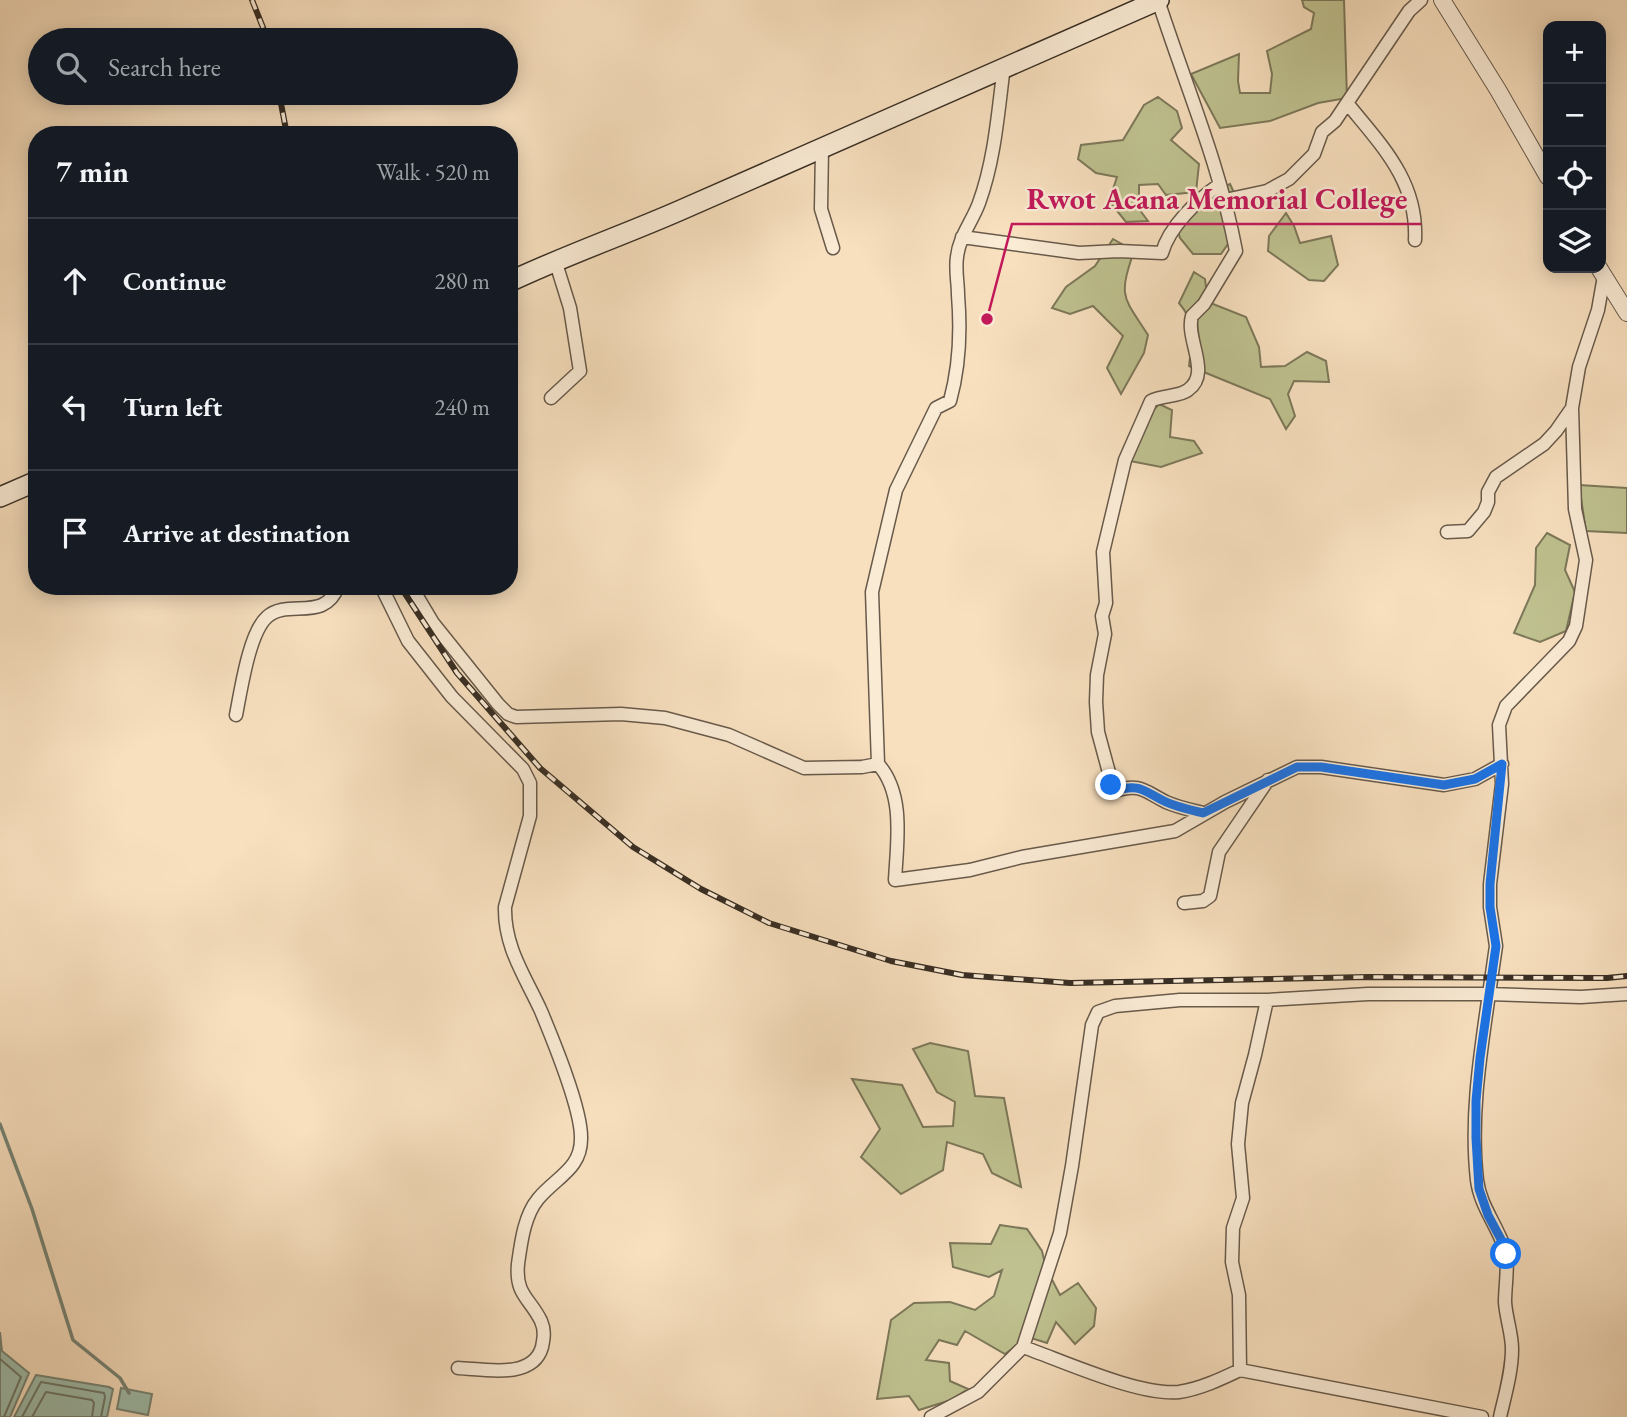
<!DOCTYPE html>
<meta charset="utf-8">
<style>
:root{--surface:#171b24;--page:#242831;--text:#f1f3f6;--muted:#9ea1a6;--line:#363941}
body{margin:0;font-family:"EB Garamond",serif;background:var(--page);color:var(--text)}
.controls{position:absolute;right:21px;top:21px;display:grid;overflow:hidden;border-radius:14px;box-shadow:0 4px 18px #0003}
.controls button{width:63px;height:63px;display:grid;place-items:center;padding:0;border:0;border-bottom:2px solid var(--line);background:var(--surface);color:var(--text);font:35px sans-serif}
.stop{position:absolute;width:21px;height:21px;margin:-16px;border:5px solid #1a73e8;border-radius:50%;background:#fff}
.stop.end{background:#1a73e8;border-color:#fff;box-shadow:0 2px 7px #0008}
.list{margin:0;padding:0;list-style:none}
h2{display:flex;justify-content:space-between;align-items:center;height:91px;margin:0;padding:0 28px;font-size:30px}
h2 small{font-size:23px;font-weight:400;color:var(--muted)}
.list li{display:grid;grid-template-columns:46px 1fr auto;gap:21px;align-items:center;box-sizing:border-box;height:126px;padding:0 28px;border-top:2px solid var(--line)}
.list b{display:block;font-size:26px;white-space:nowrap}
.list em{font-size:23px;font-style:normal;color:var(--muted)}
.icon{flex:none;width:38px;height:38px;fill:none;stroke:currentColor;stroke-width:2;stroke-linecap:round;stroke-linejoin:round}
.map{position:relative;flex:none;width:1627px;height:1417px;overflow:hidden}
.search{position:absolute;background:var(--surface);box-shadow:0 4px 18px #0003;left:28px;top:28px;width:490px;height:77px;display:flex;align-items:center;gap:18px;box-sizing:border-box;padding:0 24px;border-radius:38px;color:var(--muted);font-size:26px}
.panel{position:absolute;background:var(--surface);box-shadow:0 4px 18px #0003;left:28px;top:126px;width:490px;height:469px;border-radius:28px}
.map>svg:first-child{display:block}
.green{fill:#bfc290;stroke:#7c785a;stroke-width:2}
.water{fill:#9ebead;stroke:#758476;stroke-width:2}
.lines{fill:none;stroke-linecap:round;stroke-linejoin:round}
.shore{stroke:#6b7668;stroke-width:2}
.stream{stroke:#758476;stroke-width:3.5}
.minor-casing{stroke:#685a4b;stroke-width:15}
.tertiary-casing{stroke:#685a4b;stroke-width:18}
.secondary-casing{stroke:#382e24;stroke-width:22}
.minor{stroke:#faebd5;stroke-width:12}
.tertiary{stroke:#faebd5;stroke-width:16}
.secondary{stroke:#faebd5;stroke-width:19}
.rail-casing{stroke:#382e24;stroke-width:6}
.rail{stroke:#faebd5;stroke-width:3.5;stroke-dasharray:10;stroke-linecap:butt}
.route{stroke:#1a73e8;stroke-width:9}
.leader{fill:none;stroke:#c2185b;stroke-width:2.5}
.callout-dot{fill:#c2185b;stroke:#faebd5;stroke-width:2.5}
.callout-label{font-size:30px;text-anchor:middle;font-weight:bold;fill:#c2185b;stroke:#faebd5;stroke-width:5;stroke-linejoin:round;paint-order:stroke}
</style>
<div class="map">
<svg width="1627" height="1417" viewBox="0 0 1627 1417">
<rect width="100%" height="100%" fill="#f8e0bf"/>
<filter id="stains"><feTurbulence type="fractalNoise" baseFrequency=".00286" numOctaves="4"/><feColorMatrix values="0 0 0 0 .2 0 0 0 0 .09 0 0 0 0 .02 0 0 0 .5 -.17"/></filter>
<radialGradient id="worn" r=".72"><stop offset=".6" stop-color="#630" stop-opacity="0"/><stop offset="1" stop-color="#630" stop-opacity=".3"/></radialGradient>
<path class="green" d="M 1302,0 L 1344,0 L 1347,98 L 1318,103 L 1270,121 L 1220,128 L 1191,74 L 1239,54 L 1238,81 L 1240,93 L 1270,93 L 1272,74 L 1267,51 L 1311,29 L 1314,13 L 1304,7 Z
M 1158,97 L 1177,111 L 1182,128 L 1171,140 L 1199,164 L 1196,192 L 1166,195 L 1158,184 L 1139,185 L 1139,209 L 1148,221 L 1126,222 L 1109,201 L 1117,177 L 1096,173 L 1078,159 L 1081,145 L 1123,140 L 1144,105 Z
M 1230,184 L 1236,197 L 1224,214 L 1230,241 L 1221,254 L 1193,254 L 1180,238 L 1176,225 L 1206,198 Z
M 1286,213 L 1294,226 L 1300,243 L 1331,236 L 1338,265 L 1324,281 L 1309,280 L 1268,251 L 1269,236 Z
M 1113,239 L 1134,251 C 1118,298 1123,296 1148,335 L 1144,353 L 1121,394 L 1107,368 L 1123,336 L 1093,306 L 1070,314 L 1052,308 L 1066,287 L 1095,266 Z
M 1194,272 L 1205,279 L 1208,302 L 1246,317 L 1259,347 L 1261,367 L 1285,366 L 1307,352 L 1326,361 L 1329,382 L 1294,381 L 1288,394 L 1295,416 L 1286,429 L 1270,399 L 1189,366 C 1192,338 1198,326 1179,303 Z
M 1159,404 L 1172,410 L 1170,437 L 1194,441 L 1202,453 L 1161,467 L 1130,461 L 1144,420 Z
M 1579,485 L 1627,488 L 1627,533 L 1586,531 Z
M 1547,533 L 1570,545 L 1565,570 L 1575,592 L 1566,631 L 1540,642 L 1514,633 L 1535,585 L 1536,548 Z
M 930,1043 L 968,1051 L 975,1096 L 1004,1098 L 1021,1187 L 992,1173 L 983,1154 L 947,1142 L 943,1170 L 901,1194 L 861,1157 L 880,1129 L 852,1079 L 902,1085 L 923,1127 L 953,1126 L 955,1102 L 937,1092 L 913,1049 Z
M 1000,1225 L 1027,1229 L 1042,1251 L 1046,1268 L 1060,1295 L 1078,1283 L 1096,1308 L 1094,1326 L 1075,1344 L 1056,1322 L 1047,1343 L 1028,1337 L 1005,1354 L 965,1331 L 957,1345 L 939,1340 L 926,1360 L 949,1363 L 950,1381 L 968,1389 L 951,1400 L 919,1410 L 909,1396 L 877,1399 L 891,1320 L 914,1303 L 950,1302 L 975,1310 L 994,1296 L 1002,1270 L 989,1277 L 953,1267 L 950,1243 L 991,1244 Z"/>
<path class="water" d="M 0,1332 L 2,1351 L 29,1373 L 10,1417 L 0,1417 Z
M 36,1375 L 109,1387 L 113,1389 L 107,1417 L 14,1417 Z
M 121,1388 L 152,1394 L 148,1415 L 117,1409 Z"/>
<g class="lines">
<path class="shore" d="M 0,1359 L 21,1377 L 4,1417
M 22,1417 L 41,1382 L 104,1393 L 105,1397 L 101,1417
M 32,1417 L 46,1392 L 92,1400 L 94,1403 L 92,1417"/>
<path class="stream" d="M 0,1124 L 32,1209 L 73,1340 L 120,1378 L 129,1393"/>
<defs>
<path id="minor" d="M 1158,0 C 1185,84 1220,165 1236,251 L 1204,304 L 1192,316 C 1185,339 1212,373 1188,390 C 1179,397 1162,395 1151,401 L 1125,460 L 1103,552 L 1106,603 L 1102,616 L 1105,634 L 1097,675 L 1096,702 L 1098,732 L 1114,791 C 1141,783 1144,791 1166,802 C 1177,807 1191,810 1203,813
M 822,148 L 821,209 L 833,248
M 1225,200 L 1267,191 L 1289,179 L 1314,154 L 1322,132 L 1335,121 L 1347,103
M 962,237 L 1079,253 L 1119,251 L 1162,253 C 1169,227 1197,200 1219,185
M 1415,240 C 1418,181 1381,145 1347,103 L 1409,11 L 1421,0
M 551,398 L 580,371 L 570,308 L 555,260
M 1447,532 L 1468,531 L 1484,512 L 1488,502 L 1488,492 L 1496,477 L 1544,444 L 1556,431 L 1572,408 L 1579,367 L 1598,310 L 1604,276
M 381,586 L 408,641 L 452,697 L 523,769 L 530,783 L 530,816 L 505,907 C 504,947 525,976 541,1011 C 553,1040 581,1107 581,1137 C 582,1169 556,1177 538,1199 C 524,1216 521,1243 518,1264 C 515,1295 530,1298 541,1321 C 545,1330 544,1337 542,1347 C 533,1380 484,1369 458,1368
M 411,586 L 433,623 L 498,704 L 508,714 L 516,717 L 621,714 L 665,718 L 729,735 L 804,768 L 862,767 L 878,764 C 905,794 897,842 895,880 L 970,870 L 1022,857 L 1175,831 L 1225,802 L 1297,767 L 1321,767 L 1444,785 L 1475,779 L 1502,764
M 236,715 C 241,690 249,633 267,617 C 288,598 325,623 338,586
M 878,764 L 872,592 L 896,490 L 936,408 L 950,401 C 960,365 961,331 958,295 C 958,282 955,270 957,257 C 959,237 972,222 979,203 C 995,159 998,112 1004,66
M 1184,903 L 1203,901 L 1210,896 L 1219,852 L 1268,780
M 1240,1370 L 1239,1295 L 1232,1262 L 1233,1228 L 1243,1198 L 1238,1144 L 1242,1103 L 1255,1055 L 1267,1000
M 931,1417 L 978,1392 L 1023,1347
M 1482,1417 L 1240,1370 C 1221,1379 1200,1389 1179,1392 C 1139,1396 1063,1361 1023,1347 L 1060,1233 L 1072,1166 L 1092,1025 L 1098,1012 L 1115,1006 L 1180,1000 L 1267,1000 L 1368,994 L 1489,994 L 1496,946 L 1490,907 L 1490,884 L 1502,784 L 1499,725 L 1506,706 L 1569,641 L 1576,626 L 1586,560 L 1575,509 L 1572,408
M 1500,1417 C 1505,1395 1512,1372 1512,1349 C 1512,1333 1506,1318 1505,1302 C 1505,1283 1510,1262 1503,1244 C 1494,1221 1480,1204 1477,1180 C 1470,1118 1480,1056 1489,994 L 1581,997 L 1627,994"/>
<path id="tertiary" d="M 1442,0 L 1498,90 L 1548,177
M 1599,268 L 1627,313"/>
<path id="secondary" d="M 509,282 C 566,255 624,235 681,210 C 840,140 1000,70 1159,0
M 0,497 L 37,481"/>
</defs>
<use href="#minor" class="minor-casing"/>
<use href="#tertiary" class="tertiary-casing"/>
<use href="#secondary" class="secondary-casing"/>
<use href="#minor" class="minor"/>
<use href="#tertiary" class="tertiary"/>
<use href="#secondary" class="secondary"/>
<defs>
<path id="rail" d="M 252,0 L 268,40
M 279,93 L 287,135
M 400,586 L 457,673 L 540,768 L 633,847 L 701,889 L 769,923 L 891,961 L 962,975 L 1070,983 L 1368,977 L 1607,978 L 1627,976"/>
</defs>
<use href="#rail" class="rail-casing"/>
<use href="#rail" class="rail"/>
</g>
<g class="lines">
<path class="route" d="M 1111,785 L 1114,791 C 1141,783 1143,791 1166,802 C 1177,807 1191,810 1203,813 L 1297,767 L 1321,767 L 1444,785 L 1475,779 L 1502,764 L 1490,884 L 1490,907 L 1496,946 L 1480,1058 L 1476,1101 L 1476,1138 L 1479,1189 L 1488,1215 L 1503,1243 L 1506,1254"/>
</g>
<path class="leader" d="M987 319L1012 224H1421"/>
<circle class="callout-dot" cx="987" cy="319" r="7"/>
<g class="callout-label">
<text x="1217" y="209">Rwot Acana Memorial College</text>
</g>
<rect width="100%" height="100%" filter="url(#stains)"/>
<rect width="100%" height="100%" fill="url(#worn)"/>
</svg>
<div class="controls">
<button>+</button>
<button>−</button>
<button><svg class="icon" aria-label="locate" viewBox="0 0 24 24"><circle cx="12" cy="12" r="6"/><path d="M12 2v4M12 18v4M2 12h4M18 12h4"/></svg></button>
<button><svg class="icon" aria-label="layers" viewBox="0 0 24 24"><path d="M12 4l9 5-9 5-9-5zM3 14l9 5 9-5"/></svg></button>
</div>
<div class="stop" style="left:1506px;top:1254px"></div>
<div class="stop end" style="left:1111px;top:785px"></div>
<div class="search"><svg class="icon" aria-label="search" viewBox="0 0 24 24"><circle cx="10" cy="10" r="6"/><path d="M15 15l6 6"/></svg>Search here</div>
<section class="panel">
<h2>7 min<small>Walk · 520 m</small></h2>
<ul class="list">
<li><svg class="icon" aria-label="ahead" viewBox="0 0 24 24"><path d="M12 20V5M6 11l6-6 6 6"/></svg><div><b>Continue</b></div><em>280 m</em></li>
<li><svg class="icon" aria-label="left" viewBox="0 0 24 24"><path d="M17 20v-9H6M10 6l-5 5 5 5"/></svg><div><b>Turn left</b></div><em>240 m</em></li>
<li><svg class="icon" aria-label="arrive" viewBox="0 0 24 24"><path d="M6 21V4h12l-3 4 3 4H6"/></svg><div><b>Arrive at destination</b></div></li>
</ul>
</section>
</div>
